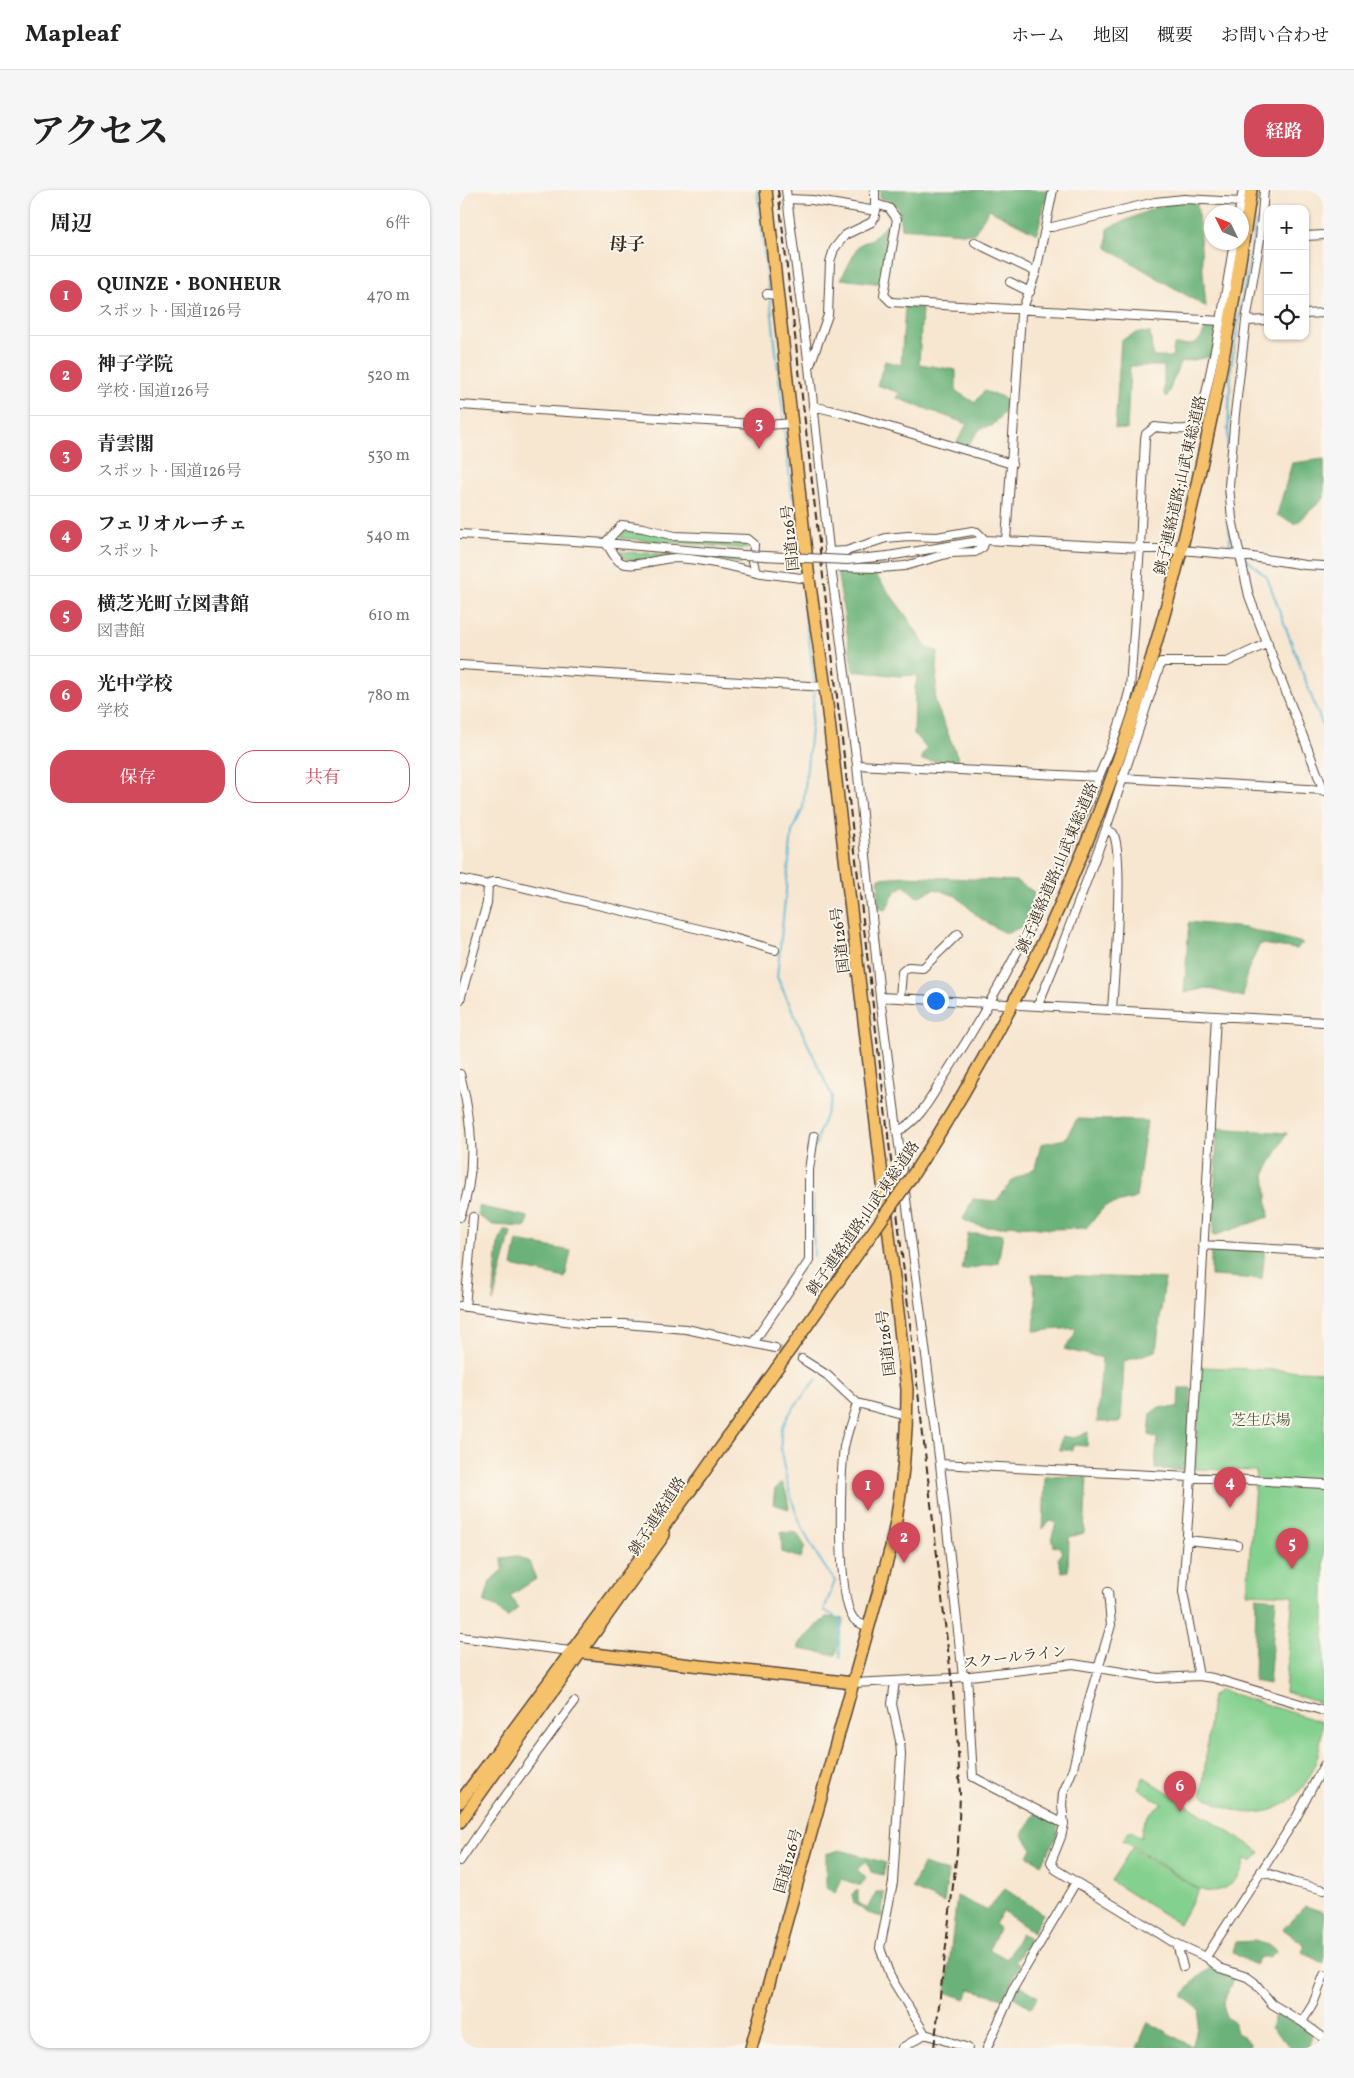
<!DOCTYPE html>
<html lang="ja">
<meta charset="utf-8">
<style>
:root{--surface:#fff;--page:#f6f6f6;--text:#222;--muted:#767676;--line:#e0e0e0;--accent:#d1495b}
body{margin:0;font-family:Vollkorn,"Noto Serif JP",serif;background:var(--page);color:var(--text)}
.controls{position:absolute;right:15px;top:15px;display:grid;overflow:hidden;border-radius:10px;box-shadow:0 1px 4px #0004}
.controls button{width:45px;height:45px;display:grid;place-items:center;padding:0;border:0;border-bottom:1px solid var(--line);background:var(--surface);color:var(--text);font:25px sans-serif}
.compass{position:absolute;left:744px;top:15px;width:45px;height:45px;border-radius:50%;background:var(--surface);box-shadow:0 1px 4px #0004;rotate:313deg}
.you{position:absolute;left:475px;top:810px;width:18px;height:18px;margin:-12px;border:4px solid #fff;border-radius:50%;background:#1a73e8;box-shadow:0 0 0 8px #1a73e833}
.badge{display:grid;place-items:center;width:32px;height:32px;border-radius:50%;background:var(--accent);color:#fff;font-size:16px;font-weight:700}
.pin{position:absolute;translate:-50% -41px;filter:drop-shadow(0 1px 2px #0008)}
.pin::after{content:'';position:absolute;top:26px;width:18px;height:15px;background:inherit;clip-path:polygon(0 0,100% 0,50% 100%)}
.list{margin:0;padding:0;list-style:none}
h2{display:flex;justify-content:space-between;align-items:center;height:65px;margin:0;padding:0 20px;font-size:21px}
h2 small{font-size:16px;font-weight:400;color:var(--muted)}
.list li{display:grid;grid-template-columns:32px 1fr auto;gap:15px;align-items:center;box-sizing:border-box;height:80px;padding:0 20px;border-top:1px solid var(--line)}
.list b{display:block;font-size:19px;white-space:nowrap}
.list p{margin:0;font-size:16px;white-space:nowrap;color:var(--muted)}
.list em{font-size:16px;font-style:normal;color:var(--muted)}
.actions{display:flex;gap:10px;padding:15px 20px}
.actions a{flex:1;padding:11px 0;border:1px solid var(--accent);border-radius:20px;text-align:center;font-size:18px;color:var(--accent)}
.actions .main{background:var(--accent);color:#fff}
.icon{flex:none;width:28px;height:28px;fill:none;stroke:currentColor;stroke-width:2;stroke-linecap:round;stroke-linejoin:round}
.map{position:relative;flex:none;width:864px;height:1858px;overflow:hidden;border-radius:20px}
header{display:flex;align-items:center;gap:30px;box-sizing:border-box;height:70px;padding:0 25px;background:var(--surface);border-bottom:1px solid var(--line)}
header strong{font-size:24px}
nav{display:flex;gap:28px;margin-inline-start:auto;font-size:18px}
.intro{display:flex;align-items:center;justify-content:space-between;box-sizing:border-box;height:120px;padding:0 30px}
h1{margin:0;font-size:35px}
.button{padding:12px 22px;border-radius:20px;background:var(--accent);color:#fff;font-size:18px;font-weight:700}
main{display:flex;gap:30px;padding:0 30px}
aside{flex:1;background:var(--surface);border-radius:20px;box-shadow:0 1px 4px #0004}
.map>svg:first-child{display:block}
.green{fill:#84d08e;stroke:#607d56}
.forest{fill:#6bb279;stroke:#536e4c}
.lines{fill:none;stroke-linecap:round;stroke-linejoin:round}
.stream{stroke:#52b4d1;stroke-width:2}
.minor-tunnel{stroke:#d1c0ac;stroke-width:8;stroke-dasharray:8 4;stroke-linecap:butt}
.minor-casing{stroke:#574639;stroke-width:10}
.highway-casing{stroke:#574639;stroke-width:14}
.minor{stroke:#fff;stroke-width:8}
.highway{stroke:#f5c16b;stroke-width:11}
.rail{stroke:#3b2a1e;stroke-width:2;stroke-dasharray:8 4;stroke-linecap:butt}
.minor-bridge-casing{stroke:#574639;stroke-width:10;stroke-linecap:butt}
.highway-bridge-casing{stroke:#574639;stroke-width:14;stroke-linecap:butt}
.minor-bridge{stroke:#fff;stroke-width:8}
.highway-bridge{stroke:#f5c16b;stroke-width:11}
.labels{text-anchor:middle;stroke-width:4;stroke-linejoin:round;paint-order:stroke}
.street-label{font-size:15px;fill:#3b2a1e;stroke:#fbf7ec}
.park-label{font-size:15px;fill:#515c40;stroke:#fbf7ec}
.quarter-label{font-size:18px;font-weight:bold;fill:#3b2a1e;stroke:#fbf7ec}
</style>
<header>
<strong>Mapleaf</strong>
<nav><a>ホーム</a><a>地図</a><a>概要</a><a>お問い合わせ</a></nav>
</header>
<div class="intro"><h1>アクセス</h1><a class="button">経路</a></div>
<main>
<aside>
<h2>周辺<small>6件</small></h2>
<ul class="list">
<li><span class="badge">1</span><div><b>QUINZE・BONHEUR</b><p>スポット · 国道126号</p></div><em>470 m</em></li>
<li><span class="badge">2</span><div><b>神子学院</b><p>学校 · 国道126号</p></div><em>520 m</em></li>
<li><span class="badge">3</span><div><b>青雲閣</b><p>スポット · 国道126号</p></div><em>530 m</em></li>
<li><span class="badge">4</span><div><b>フェリオルーチェ</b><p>スポット</p></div><em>540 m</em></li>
<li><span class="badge">5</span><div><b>横芝光町立図書館</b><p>図書館</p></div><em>610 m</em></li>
<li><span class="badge">6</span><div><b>光中学校</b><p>学校</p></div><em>780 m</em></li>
</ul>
<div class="actions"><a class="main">保存</a><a>共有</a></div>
</aside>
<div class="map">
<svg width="864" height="1858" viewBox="0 0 864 1858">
<rect width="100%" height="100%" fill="#fbf7ec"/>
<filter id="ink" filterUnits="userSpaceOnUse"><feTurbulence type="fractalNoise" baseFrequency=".02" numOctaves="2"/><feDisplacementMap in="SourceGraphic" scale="10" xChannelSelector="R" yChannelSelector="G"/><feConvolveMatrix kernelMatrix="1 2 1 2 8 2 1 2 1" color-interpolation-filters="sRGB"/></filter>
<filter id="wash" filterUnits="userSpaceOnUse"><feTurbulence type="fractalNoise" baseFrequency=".0096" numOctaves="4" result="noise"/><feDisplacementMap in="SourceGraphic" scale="20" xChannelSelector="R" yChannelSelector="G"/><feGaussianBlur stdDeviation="1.12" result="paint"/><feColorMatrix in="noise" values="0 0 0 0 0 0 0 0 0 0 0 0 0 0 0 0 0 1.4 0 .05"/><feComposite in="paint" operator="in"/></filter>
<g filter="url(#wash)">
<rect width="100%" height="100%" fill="#f7e6d0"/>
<path class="green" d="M 169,339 C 182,338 204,346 219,349 C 239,352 261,351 282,352 L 288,357 L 287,359 L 160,348 L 164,342 Z
M 160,362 L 286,368 L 281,373 L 204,366 L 174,371 L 163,367 Z
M 741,1177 L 864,1182 L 864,1514 L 825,1502 L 833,1405 L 787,1403 L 796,1281 L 735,1279 Z
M 760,1500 L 862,1532 C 862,1604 808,1650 742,1605 L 752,1506 Z
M 684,1587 L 800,1662 L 792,1672 L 785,1668 C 783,1688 766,1704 745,1701 C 736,1699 727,1691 719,1686 C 700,1674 682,1662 663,1650 L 670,1640 L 681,1648 C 681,1632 688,1622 702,1614 L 678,1598 Z
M 672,1658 L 739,1700 L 719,1734 L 651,1691 Z"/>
<path class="forest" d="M 420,0 L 588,0 L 577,44 L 529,19 L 514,44 L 441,38 L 438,17 L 429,10 L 420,8 Z
M 725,5 L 737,12 L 746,117 L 647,58 L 648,38 Z
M 432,29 L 434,35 L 423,94 L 381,89 L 399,55 L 412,49 Z
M 445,116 L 462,118 L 459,174 L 496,180 L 496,201 L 515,213 L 524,201 L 540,206 L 552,214 L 532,236 L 521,238 L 507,256 L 497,252 L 507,234 L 437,208 L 440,203 L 417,195 L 425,171 L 441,175 Z
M 748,131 L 767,134 L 761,165 L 720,172 L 707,207 L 704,204 L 704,176 L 670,176 L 667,240 L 655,238 L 661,150 L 679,142 L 690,143 L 693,167 L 712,167 L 714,155 C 738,155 740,154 748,131 Z
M 864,269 L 864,308 L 836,334 L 817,325 L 832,273 Z
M 377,380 L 415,384 L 447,427 L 466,457 L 478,462 L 475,512 L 500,573 L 462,570 L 462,565 L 467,559 L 454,544 L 455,497 L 458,485 L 439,486 L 393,481 Z
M 445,686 L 556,691 L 574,702 L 567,734 L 546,744 L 520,728 L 496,706 L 475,699 L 457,707 L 444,696 L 435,702 L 426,720 L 417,718 L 419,688 Z
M 729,732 L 785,738 L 843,753 L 837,759 L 800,754 L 787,782 L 783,807 L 746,798 L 724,803 Z
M 617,929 L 687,931 L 676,1008 L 645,1016 L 626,1038 L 590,1039 L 550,1035 C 538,1040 514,1037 503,1029 L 513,1009 L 536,1011 L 553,990 L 575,978 L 581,954 L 605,949 Z
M 757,938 L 827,943 L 805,983 L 809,1027 L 753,1046 Z
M 18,1016 L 68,1027 L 66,1037 L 33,1035 L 18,1026 Z
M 44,1040 L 51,1042 L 33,1112 L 38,1055 Z
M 508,1044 L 543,1044 L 538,1073 L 502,1080 Z
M 57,1051 L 111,1061 L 105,1088 L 52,1076 Z
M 751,1055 L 805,1058 L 802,1089 L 751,1086 Z
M 572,1084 L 705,1089 L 696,1161 L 664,1171 L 661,1232 L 637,1232 L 642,1168 L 604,1159 L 614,1146 L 616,1138 L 574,1141 L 576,1111 Z
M 719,1198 L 731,1198 L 726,1280 L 695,1279 L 697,1248 L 689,1245 L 691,1223 L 699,1217 L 718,1218 Z
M 628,1242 L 627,1256 L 613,1255 L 612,1260 L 599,1260 L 602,1246 L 614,1248 Z
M 585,1286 L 627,1287 L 624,1343 L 609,1347 L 608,1381 L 602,1382 L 598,1369 L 603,1362 L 598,1356 L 594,1357 L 592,1346 L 596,1334 L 590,1330 L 583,1339 Z
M 322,1292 L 327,1305 L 329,1319 L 313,1314 L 315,1299 Z
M 321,1342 L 337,1343 L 345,1356 L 341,1368 L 322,1362 Z
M 57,1366 L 69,1372 L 76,1389 L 50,1406 L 58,1418 L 47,1428 L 36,1417 L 24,1413 L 30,1391 L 43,1379 L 42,1368 Z
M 796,1407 L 816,1409 L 809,1494 L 794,1491 Z
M 366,1427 L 384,1428 L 376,1465 L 339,1459 L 339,1453 Z
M 576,1622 L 598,1632 L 597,1646 L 581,1674 L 568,1666 L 572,1658 L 562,1644 Z
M 380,1660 L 426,1673 L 423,1685 L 411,1682 L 407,1672 L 397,1679 L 406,1688 L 401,1696 L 382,1689 L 375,1703 L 366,1697 L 366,1664 Z
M 463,1674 L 488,1682 L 484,1713 L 452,1699 Z
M 545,1699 L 583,1724 L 573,1742 L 543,1721 L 535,1734 L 539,1739 L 529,1759 L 547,1769 L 561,1743 L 570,1750 L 555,1772 L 560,1775 L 543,1808 L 510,1799 L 505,1809 L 486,1802 L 497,1706 L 526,1720 Z
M 398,1700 L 398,1712 L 407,1719 L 416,1702 L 424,1702 L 422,1727 L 408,1723 L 394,1713 L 392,1704 Z
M 845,1716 L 864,1722 L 864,1774 L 842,1762 L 845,1755 L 823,1739 Z
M 795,1751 L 809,1755 L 817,1761 L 809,1767 L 800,1767 L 795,1775 L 773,1763 L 776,1752 Z
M 751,1777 L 774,1787 L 763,1814 L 766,1827 L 774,1832 L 777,1843 L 790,1853 L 788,1858 L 677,1858 L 688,1832 L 731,1856 L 735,1848 L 740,1820 L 722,1806 L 736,1789 Z
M 559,1794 L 578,1807 L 571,1818 L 554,1807 Z
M 816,1822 L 840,1835 L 852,1845 L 848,1858 L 832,1858 L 811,1838 Z"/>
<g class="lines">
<path class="stream" d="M 297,0 L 309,103
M 777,2 L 777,0
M 310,108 L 324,232
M 324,237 L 332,307
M 766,289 L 771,176 L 796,32
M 765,296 C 765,311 773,345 769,355 L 776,360
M 785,368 L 807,387 L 864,540
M 343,409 L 355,493
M 355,498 L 343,618 L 332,642 L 317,787 L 372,906 L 371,913 L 359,942 L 356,957
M 353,1006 L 354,1066
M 357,1189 C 345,1204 328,1221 322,1239 C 316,1260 333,1319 343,1339 C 351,1357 363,1375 375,1391 L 364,1420 L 382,1431 L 379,1445 L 380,1468"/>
</g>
</g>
<g filter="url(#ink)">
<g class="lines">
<path class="minor-tunnel" d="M 315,1158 L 342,1169"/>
<defs>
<path id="minor" d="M 326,0 L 349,177 L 371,377 L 397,575 L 420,807 L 480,1274 L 503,1487
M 804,0 L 800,49 L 786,131 L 775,224 L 769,296 L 772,329 L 789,406 L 864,601
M 327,9 L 352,10 L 416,21
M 416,14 L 429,18 L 437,29 L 424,105 L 431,112 L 761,131
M 779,22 L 783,0
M 587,37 L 592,37 L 695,12 L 724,9 L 781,12
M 845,46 L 864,45
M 515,52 L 524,57 L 576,82
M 550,92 L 570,102
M 307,104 L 317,105
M 845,124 L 864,123
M 786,131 L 808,130
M 350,175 L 368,125 L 370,72 L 374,59 L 385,45 L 412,32 L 415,26 L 415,0
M 0,215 L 308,235 L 333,233
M 353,216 L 386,224 L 552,274
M 0,344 L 145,353 L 283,365
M 546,351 L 561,124 L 576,82 L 593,0
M 369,362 L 386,361 L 426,348 L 448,346 L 477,347 L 512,341 L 517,342 L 525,350 L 523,357 L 515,362 L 490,363 L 445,376 L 420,378 L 371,377
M 428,366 L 525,350 L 721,360 L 779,365 L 845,375 L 864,376
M 296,382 L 293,371 L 294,354 L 288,349 L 215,346 L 183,338 L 162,335 L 145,353 C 152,359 154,370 162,373 C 176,378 199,368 215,368 C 244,369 273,377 302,383 L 349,389
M 0,475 L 365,497
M 397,575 L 639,587
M 662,588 L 864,600
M 0,689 L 28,695 L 32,692 L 40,692 L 256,743 L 315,760
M 420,807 L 546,814
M 440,808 L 442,782 L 448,777 L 463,778 L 498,744
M 0,810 L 27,713 L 28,695
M 560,815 L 864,832
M 578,815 L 601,759 L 646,639
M 652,820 C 654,789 665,664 653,643 L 646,639 L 701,472 L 767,472 L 808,453
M 0,884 C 12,931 18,981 0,1027
M 437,941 C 460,933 474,901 487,882 C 541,799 585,712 624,622 C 641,581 660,540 670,498 L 680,357 L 685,249 L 686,244 L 695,237 C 710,238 729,244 740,232 L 761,131 L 774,52
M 743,1055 L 864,1062
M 0,1116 L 126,1134 L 164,1134 L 226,1139 L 315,1158
M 5,1117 L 13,1027
M 293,1153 L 349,1071 L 349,980 L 354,946
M 342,1169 L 367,1185 L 397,1213 L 447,1226
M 397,1213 C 393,1227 387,1242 384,1257 C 380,1286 377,1407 393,1428 C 396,1433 404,1435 409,1437
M 480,1274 L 864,1294
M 726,1350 L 777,1355
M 648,1402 L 651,1435 L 628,1513 L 613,1579 L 603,1603 L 602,1615 L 604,1634 L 601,1647 L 591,1672 L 595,1679 L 713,1752 L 746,1767 L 760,1778 L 787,1787 L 794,1792 L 812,1814 L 842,1832 L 864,1848
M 0,1447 L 110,1461
M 507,1486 L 513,1587 L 604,1634
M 739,1486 L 723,1402 L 731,1287 L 756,826
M 435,1491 L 432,1514 L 440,1551 L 441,1565 L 433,1692 L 420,1758 L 430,1786 L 465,1844 L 508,1858
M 393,1493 L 493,1488 L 613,1474 L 698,1488 L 739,1486 L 753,1488 L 864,1521
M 0,1671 L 28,1630 L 114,1512
M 801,1681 L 832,1692 L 864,1700
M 717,1754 L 723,1777
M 746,1767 L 836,1628 L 864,1575
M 842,1832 L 853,1814 L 864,1785
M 442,1858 L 465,1844
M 527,1858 L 554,1797 L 616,1692"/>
<path id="highway" d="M 452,986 C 565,814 649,623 704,425 C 743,285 770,143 791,0
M 116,1462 L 393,1493
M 0,1612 L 241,1286 L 410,1046
M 0,1632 L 204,1345
M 291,1858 L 431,1357 C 442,1305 447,1253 447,1199 L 365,497 L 349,389 L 306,0"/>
</defs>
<use href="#minor" class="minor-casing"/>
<use href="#highway" class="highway-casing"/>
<use href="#minor" class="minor"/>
<use href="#highway" class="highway"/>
<path class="rail" d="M 318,0 L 497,1537 L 500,1605 L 498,1653 L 474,1858"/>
<defs>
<path id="minor-bridge" d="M 283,365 L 387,370 L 428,366"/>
<path id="highway-bridge" d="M 410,1046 L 452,986"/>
</defs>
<use href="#minor-bridge" class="minor-bridge-casing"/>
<use href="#highway-bridge" class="highway-bridge-casing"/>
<use href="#minor-bridge" class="minor-bridge"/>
<use href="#highway-bridge" class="highway-bridge"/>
</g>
</g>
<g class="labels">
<g class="street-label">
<text transform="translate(720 295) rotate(-77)" y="5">銚子連絡道路;山武東総道路</text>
<text transform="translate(330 348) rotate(-96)" y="5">国道126号</text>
<text transform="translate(597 678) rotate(-67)" y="5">銚子連絡道路;山武東総道路</text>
<text transform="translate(380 750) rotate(-97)" y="5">国道126号</text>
<text transform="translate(403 1028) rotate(-55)" y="5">銚子連絡道路;山武東総道路</text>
<text transform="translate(426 1153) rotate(-97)" y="5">国道126号</text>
<text transform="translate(197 1326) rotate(-57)" y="5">銚子連絡道路</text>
<text transform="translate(555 1467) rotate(-7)" y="5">スクールライン</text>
<text transform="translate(328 1671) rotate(-74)" y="5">国道126号</text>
</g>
<g class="park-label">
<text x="801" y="1235">芝生広場</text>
</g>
<g class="quarter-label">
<text x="167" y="60">母子</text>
</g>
</g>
</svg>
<div class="controls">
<button>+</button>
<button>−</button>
<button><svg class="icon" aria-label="locate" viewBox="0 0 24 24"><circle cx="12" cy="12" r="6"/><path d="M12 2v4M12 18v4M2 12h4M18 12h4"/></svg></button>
</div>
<svg class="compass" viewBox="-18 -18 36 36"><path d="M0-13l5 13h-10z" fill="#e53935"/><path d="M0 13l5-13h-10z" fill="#767676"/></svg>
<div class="you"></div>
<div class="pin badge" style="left:408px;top:1321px">1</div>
<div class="pin badge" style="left:444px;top:1373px">2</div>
<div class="pin badge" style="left:299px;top:259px">3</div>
<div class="pin badge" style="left:770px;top:1318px">4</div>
<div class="pin badge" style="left:832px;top:1379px">5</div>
<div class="pin badge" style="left:720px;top:1622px">6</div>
</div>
</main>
